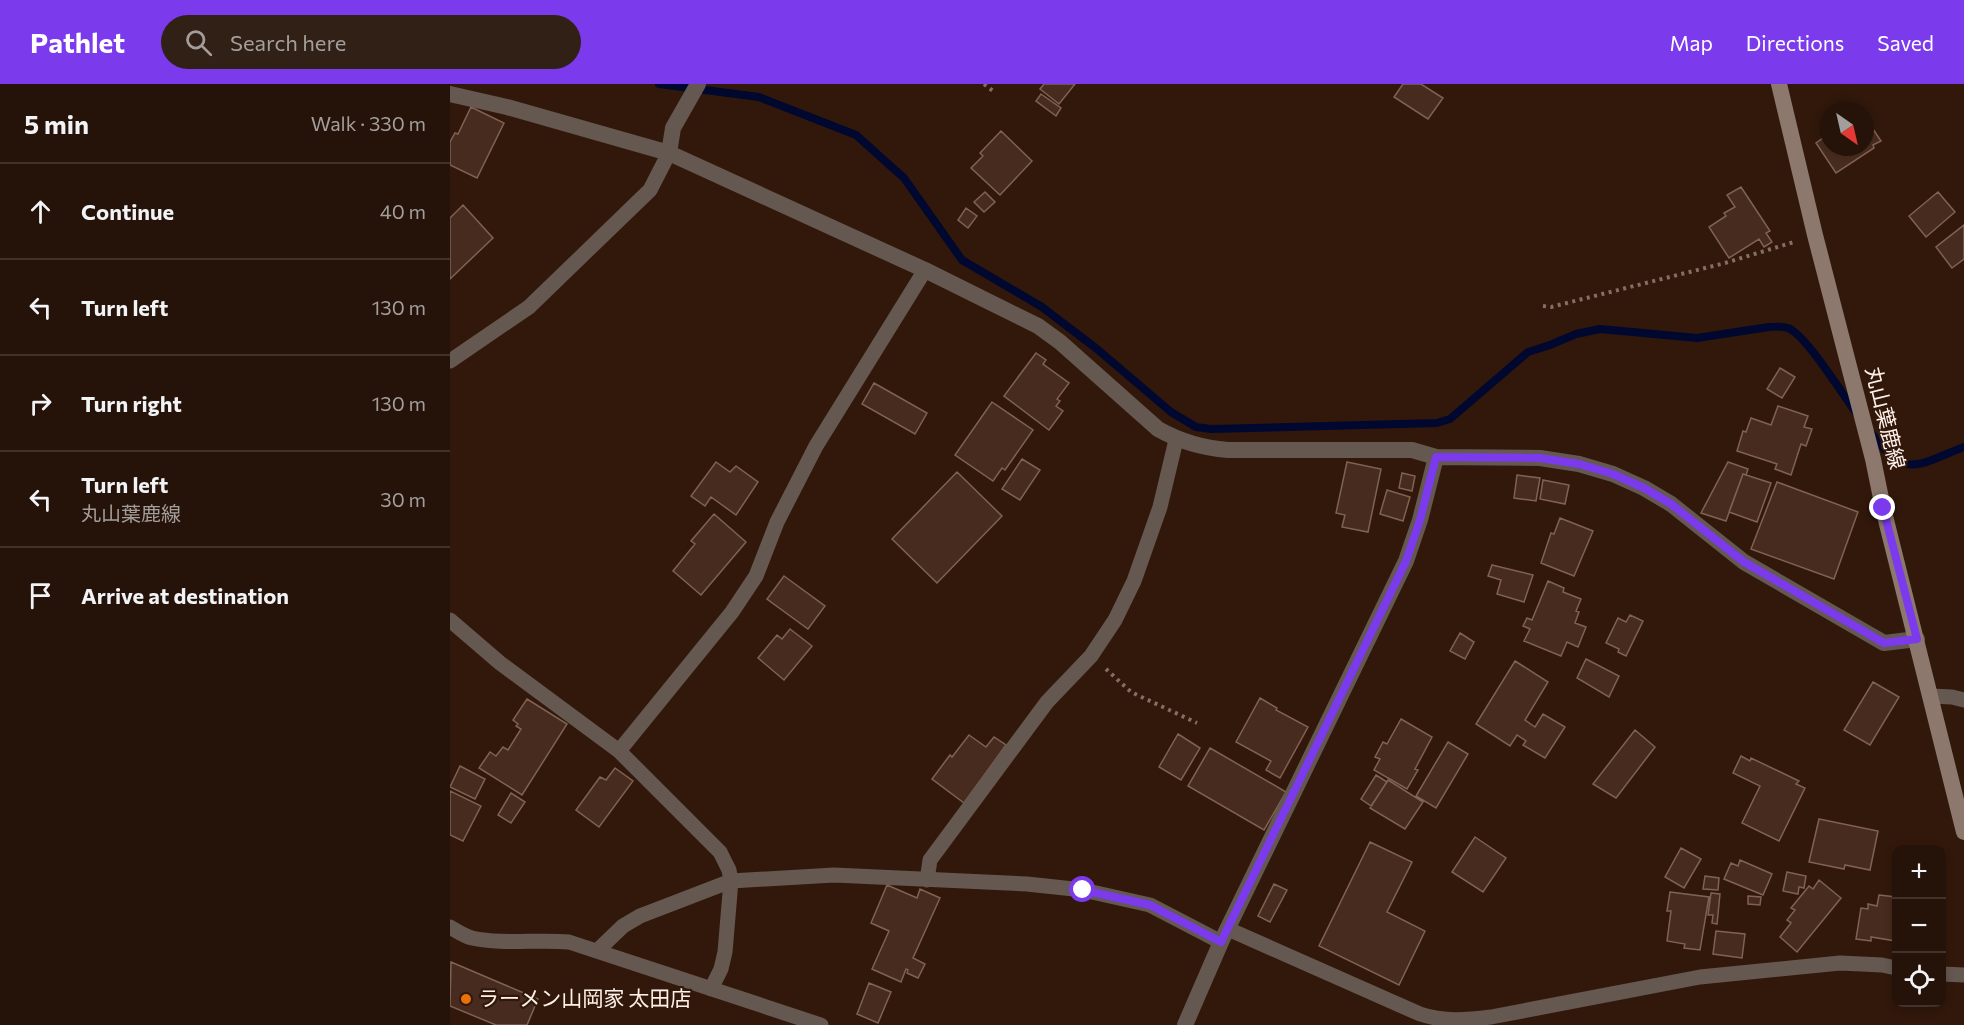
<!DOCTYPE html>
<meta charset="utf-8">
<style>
:root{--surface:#251208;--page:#312016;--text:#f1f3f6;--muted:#a39e9c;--line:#423229;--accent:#7c3aed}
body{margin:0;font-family:Commissioner,"Noto Sans JP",sans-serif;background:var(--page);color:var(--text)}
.controls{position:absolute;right:18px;bottom:18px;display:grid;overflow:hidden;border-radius:12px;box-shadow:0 3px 9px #0003}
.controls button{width:54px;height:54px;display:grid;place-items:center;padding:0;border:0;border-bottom:2px solid var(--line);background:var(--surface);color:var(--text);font:30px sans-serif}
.compass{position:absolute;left:1370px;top:18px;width:54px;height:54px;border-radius:50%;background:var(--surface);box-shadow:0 3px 9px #0003;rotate:146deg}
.stop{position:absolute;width:18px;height:18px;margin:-14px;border:4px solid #7c3aed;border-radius:50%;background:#fff}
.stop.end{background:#7c3aed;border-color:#fff;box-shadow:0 2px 6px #0008}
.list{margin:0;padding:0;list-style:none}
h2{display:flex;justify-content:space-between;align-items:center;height:78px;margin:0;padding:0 24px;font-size:26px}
h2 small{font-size:20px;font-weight:400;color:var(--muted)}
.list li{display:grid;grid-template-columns:39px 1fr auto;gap:18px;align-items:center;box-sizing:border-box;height:96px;padding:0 24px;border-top:2px solid var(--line)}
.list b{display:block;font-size:22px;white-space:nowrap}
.list p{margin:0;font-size:20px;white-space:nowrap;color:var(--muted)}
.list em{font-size:20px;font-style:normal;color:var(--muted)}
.icon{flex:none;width:33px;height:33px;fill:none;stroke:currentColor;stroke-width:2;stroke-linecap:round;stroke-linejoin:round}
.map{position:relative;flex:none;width:1514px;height:941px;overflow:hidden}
header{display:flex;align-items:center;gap:36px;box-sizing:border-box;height:84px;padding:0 30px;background:var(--accent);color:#fff}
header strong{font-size:28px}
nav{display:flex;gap:33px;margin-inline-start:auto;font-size:21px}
.search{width:420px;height:54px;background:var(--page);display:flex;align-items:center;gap:15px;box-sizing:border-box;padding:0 21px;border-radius:33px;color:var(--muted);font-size:22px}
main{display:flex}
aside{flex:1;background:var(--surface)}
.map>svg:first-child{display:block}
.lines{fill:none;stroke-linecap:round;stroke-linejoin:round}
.stream{stroke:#00082f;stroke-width:8}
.building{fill:#462b1e;stroke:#806253;stroke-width:1.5}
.path{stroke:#846f64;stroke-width:4;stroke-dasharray:3 4.5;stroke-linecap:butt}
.service{stroke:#655851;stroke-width:15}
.minor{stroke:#655851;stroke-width:16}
.secondary{stroke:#8c786c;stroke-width:16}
.route{stroke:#7c3aed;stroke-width:8}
.food-dot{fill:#e8710a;stroke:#31180b;stroke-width:2}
.labels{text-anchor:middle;stroke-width:4.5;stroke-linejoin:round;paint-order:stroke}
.street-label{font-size:21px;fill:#fff0e9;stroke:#31180b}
.poi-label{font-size:21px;fill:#fff0e9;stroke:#31180b;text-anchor:start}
</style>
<header>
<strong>Pathlet</strong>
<div class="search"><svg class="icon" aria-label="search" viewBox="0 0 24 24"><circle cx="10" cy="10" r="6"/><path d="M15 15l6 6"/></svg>Search here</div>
<nav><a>Map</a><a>Directions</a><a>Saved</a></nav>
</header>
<main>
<aside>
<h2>5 min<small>Walk · 330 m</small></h2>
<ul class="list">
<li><svg class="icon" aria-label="ahead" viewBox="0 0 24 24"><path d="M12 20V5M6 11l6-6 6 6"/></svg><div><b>Continue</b></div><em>40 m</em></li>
<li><svg class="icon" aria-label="left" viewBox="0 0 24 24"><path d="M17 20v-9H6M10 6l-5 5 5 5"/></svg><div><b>Turn left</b></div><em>130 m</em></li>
<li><svg class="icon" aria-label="right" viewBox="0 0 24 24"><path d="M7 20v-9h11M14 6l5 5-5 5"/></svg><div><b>Turn right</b></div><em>130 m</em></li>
<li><svg class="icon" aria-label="left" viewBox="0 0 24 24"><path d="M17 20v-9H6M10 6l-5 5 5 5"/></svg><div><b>Turn left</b><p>丸山葉鹿線</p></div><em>30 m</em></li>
<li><svg class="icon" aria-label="arrive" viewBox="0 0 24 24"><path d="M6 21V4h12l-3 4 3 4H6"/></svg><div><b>Arrive at destination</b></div></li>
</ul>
</aside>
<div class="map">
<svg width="1514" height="941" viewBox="0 0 1514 941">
<rect width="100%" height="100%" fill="#31180b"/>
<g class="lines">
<path class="stream" d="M 209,0 L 309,13 L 406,51 L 454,94 L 512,176 L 592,223 L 647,265 L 721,328 L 746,343 L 761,345 L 987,339 L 1000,335 L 1078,268 L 1100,261 L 1126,250 L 1150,245 L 1247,254 L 1319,243 C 1325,243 1331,242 1338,244 C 1356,251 1393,311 1407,330
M 1422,350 C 1456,396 1467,381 1514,363"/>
</g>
<path class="building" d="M 594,0 L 625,0 L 609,20 L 590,5 Z
M 953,0 L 971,0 L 993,14 L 978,35 L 944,13 Z
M 591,10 L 611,24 L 606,32 L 586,17 Z
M 21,23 L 54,39 L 27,94 L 0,81 L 0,58 L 5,49 L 8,50 Z
M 1415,33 L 1431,57 L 1423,61 L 1424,64 L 1386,89 L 1366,59 L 1379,50 L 1379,63 L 1415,63 Z
M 551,47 L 582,77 L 550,111 L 521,84 L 533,72 L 530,69 Z
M 1291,103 L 1320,147 L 1316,149 L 1322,158 L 1314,163 L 1309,155 L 1279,174 L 1259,143 L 1276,132 L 1274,129 L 1285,123 L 1277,111 Z
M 535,108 L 545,118 L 534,128 L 524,118 Z
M 1488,108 L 1505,128 L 1476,153 L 1459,132 Z
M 13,121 L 43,154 L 0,195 L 0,134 Z
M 516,124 L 527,132 L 518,144 L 508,136 Z
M 1514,141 L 1514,175 L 1502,184 L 1486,163 Z
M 586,269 L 596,276 L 593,280 L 619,299 L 607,315 L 610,317 L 606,322 L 613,327 L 599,346 L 554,312 Z
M 1330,284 L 1345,293 L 1332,314 L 1317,305 Z
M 424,299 L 477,329 L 465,350 L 412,320 Z
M 542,318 L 583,346 L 555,386 L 552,384 L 543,397 L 505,371 Z
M 1328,322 L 1358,332 L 1354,343 L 1362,345 L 1356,362 L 1351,360 L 1341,391 L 1325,385 L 1327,380 L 1287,367 L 1293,347 L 1296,348 L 1301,334 L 1321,341 Z
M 572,375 L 590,386 L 570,416 L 552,405 Z
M 266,378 L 280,388 L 286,382 L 308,398 L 286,431 L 261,413 L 255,422 L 241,412 Z
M 897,378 L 931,385 L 918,448 L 892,443 L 895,431 L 886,429 Z
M 1278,378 L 1298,385 L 1296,391 L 1293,390 L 1276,437 L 1251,429 Z
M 507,388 L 552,432 L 487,499 L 442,455 Z
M 952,389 L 965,392 L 962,407 L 949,404 Z
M 1293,390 L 1321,399 L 1307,438 L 1279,428 Z
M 1067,391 L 1090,394 L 1086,417 L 1064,414 Z
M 1093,396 L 1119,401 L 1115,420 L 1090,415 Z
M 1327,398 L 1408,428 L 1384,495 L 1301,465 Z
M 937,406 L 960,413 L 953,437 L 930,430 Z
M 264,430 L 296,458 L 251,511 L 223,487 L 245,460 L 241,457 Z
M 1110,434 L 1143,447 L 1124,492 L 1091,479 L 1101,449 L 1104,450 Z
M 1042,481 L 1083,491 L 1074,518 L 1047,510 L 1051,496 L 1038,492 Z
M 334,492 L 375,522 L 358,545 L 317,515 Z
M 1098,497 L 1114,504 L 1113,508 L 1131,515 L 1126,527 L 1129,528 L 1125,539 L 1136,543 L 1128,563 L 1117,558 L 1111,572 L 1074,557 L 1080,545 L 1073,542 L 1077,534 L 1082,536 Z
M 1180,531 L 1193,537 L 1176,572 L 1168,568 L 1169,565 L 1156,559 L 1168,534 L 1176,538 Z
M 340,545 L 362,562 L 334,596 L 308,574 L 327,551 L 332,555 Z
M 1010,549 L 1024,558 L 1015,575 L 1000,567 Z
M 1136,575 L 1169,592 L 1159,613 L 1127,594 Z
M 1065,577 L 1098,598 L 1075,636 L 1085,643 L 1093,630 L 1115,643 L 1095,674 L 1073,661 L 1076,657 L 1067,651 L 1060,662 L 1026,640 Z
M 1423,598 L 1449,613 L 1420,661 L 1394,646 Z
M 810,614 L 827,624 L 826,626 L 858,643 L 830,694 L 816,686 L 821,677 L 786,658 Z
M 77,615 L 117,640 L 72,711 L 29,684 L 40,668 L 46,672 L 53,663 L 58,666 L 71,645 L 66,642 L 68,640 L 63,636 Z
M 951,635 L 982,653 L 965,685 L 968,686 L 957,705 L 924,686 L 930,675 L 925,673 L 933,658 L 937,660 Z
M 1185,646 L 1205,663 L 1166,714 L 1143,700 Z
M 728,650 L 750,664 L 731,696 L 709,683 Z
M 519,651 L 536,663 L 544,653 L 556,661 L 514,719 L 482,695 L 500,671 L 502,673 Z
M 998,658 L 1018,670 L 986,724 L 966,712 Z
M 760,664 L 836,708 L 814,746 L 738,702 Z
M 1291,672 L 1300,677 L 1301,674 L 1349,697 L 1346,700 L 1355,704 L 1329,757 L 1292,739 L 1310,702 L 1283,689 Z
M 10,682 L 35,695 L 25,715 L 0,703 Z
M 165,684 L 183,697 L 149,743 L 126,726 L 150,693 L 156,696 Z
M 926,691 L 937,698 L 921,722 L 911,715 Z
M 938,696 L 973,718 L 955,745 L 920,724 Z
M 0,707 L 31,722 L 13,757 L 0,751 Z
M 61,709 L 75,718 L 61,739 L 48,731 Z
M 1369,735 L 1428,747 L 1420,786 L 1395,781 L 1394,785 L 1359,778 Z
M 1025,753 L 1056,774 L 1033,808 L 1002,788 Z
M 920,758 L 962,778 L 937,828 L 975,847 L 949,901 L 869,862 Z
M 1231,764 L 1251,775 L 1234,804 L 1215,793 Z
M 1290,776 L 1322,790 L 1313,811 L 1274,795 L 1281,779 L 1288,782 Z
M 1337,788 L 1356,792 L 1354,804 L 1349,803 L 1348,810 L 1333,807 Z
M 1255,792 L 1269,794 L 1268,806 L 1253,805 Z
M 1369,796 L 1391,814 L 1347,868 L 1330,853 L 1341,839 L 1337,836 L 1345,826 L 1341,824 L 1359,802 L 1363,805 Z
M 824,800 L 837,806 L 820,838 L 808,832 Z
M 437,801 L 467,814 L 470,805 L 490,814 L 463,874 L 475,880 L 468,894 L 457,889 L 458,886 L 456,885 L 451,898 L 422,885 L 439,847 L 421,839 Z
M 1220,808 L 1259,813 L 1250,866 L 1234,864 L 1235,860 L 1217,857 L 1221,827 L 1217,827 Z
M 1261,809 L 1270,810 L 1267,840 L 1262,839 L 1263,831 L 1258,831 Z
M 1429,811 L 1446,813 L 1446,857 L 1421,853 L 1421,857 L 1406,855 L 1411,824 L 1418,825 L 1418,820 L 1427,822 Z
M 1298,812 L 1311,813 L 1310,821 L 1298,820 Z
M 1266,847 L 1295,850 L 1292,874 L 1263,870 Z
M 1,878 L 88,915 L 77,941 L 46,941 L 0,922 Z
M 419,899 L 441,908 L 428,939 L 407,930 Z"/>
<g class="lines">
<path class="path" d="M 534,0 L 543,7
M 1093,222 L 1101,223 L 1275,179 L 1344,158
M 656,585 L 681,608 L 747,639"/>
<path class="service" d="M 0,277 L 79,223 L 200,106 L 219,69
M 0,536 L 50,579 L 169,667 L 270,768 L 279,786 L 281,797 L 275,868 L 271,885 L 261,905
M 1481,612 L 1502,613 L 1514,616
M 169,667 L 282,528 L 306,492 L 327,438 L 366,362 L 475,186
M 477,796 L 480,776 L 597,618 L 641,572 L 665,536 L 684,497 L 710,423 L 726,356
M 0,843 C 7,847 14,852 22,854 C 53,861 87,855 119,858 L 371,941
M 778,845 L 970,930 C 994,938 1016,936 1041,933 L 1250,893 L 1390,879 L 1432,881 L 1446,884
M 147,867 L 173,842 L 190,832 L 281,797 L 384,791 L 577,800 L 633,806 L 700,821 L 771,858
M 1492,890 L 1514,891"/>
<path class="minor" d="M 0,10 L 57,23 L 219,69 L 475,186 L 588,242 L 610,258 L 708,345 C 731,358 752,364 778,366 L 962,366 L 986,373 L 1090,374 L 1129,380 L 1163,390 L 1194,404 L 1221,420 L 1294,478 L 1434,559 L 1467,555
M 219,69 L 223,44 L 248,0
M 735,941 L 771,858 L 956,477 L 970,436 L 986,373"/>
<path class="secondary" d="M 1329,0 L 1365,151 L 1423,375 L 1433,424 L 1514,748"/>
</g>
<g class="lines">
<path class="route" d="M 633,806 L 700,821 L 771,858 L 956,477 L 970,436 L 986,373 L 1090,374 L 1129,380 L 1163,390 L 1194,404 L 1221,420 L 1294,478 L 1434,559 L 1467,555 L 1433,424"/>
</g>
<circle class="food-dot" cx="16" cy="915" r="6"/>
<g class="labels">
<g class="street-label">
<text transform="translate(1435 334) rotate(76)" y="7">丸山葉鹿線</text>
</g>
<g class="poi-label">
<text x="28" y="922">ラーメン山岡家 太田店</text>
</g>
</g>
</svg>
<div class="controls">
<button>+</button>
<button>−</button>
<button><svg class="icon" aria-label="locate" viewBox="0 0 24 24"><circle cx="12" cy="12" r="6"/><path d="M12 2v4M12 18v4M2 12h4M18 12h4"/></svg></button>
</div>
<svg class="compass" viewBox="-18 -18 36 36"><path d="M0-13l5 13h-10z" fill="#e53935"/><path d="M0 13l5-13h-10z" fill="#a39e9c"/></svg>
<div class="stop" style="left:633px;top:806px"></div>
<div class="stop end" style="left:1433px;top:424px"></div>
</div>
</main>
